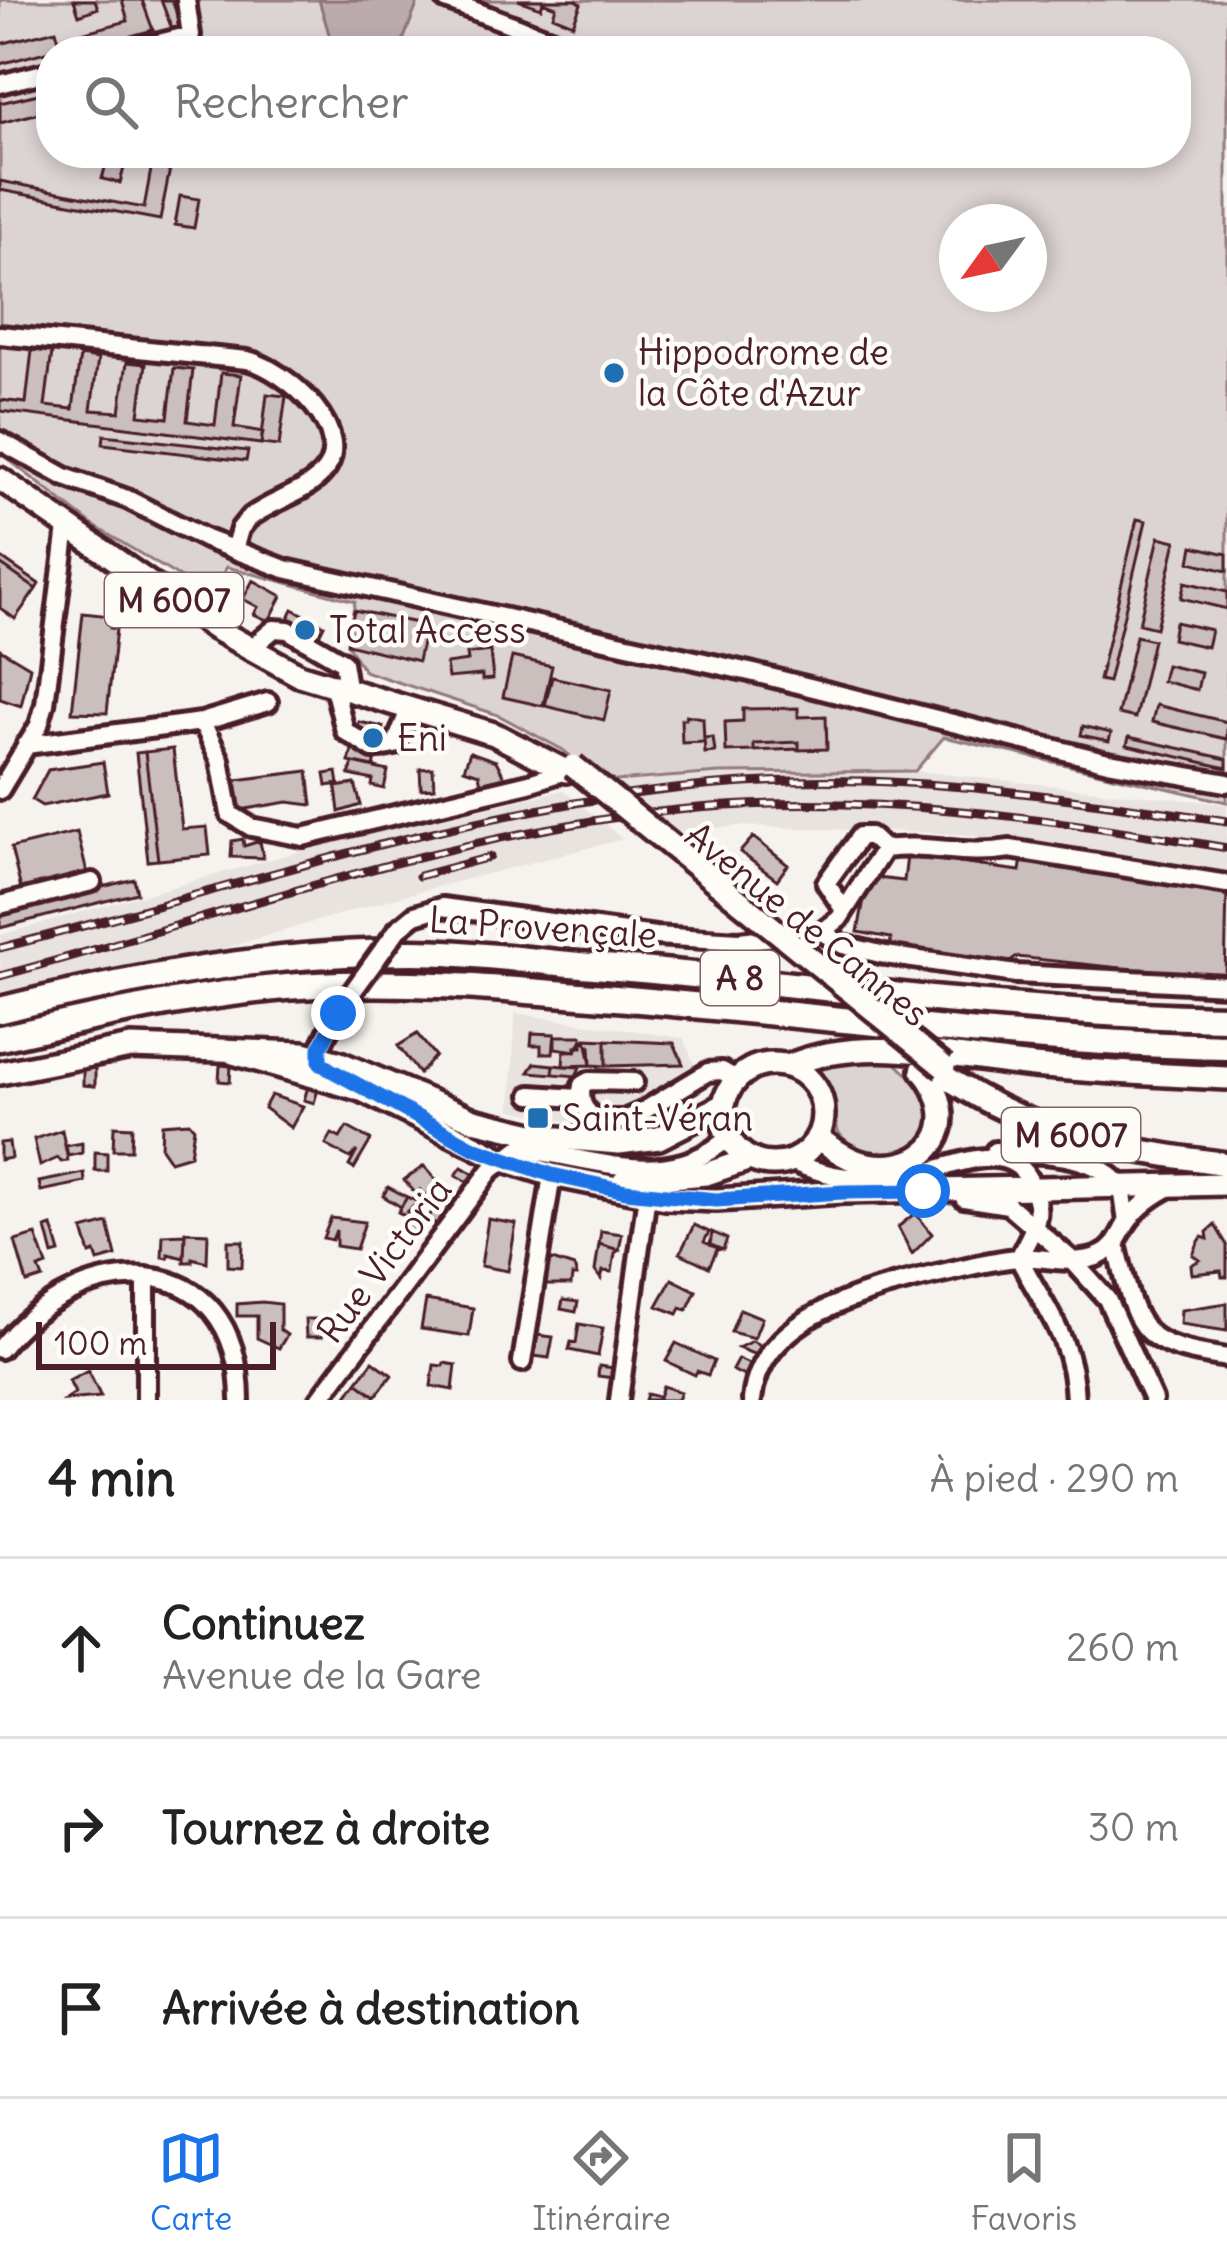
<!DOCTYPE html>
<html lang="fr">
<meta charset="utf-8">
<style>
:root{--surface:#fff;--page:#f6f6f6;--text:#222;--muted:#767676;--line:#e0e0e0;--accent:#1a73e8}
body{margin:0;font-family:Delius,sans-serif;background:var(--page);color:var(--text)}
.compass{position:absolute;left:939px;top:204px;width:108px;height:108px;border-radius:50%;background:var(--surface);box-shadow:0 6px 18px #0003;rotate:237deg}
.scale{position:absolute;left:36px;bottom:30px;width:240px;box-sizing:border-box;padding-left:12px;border:6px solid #4a1f2b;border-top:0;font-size:33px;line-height:42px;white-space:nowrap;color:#4a1f2b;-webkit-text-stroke:9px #fdfcf7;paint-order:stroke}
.stop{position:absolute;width:36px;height:36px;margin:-27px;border:9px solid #1a73e8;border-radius:50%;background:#fff}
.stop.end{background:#1a73e8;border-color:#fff;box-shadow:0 3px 12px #0008}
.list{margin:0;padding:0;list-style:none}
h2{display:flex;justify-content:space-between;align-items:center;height:156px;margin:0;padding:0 48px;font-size:51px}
h2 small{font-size:39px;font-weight:400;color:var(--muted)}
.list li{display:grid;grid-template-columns:78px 1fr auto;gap:36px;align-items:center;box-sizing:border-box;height:180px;padding:0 48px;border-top:3px solid var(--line)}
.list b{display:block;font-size:45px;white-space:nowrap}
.list p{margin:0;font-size:39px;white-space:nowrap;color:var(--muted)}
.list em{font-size:39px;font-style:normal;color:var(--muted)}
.icon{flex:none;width:66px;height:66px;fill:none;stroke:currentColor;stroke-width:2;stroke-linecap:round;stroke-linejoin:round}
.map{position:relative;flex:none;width:1227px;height:1400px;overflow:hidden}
.search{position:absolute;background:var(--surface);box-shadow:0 6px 18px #0003;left:36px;right:36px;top:36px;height:132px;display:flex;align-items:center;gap:30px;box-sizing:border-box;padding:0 42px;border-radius:48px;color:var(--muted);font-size:45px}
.sheet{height:696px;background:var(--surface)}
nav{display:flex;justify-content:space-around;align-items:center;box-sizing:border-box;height:168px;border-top:3px solid var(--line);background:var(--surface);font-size:33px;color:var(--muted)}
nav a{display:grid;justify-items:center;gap:6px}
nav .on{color:var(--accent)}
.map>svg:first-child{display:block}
.built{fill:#e9e3e0}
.green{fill:#dcd4d2;stroke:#937a7e;stroke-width:3;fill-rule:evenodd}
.water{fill:#bbabac;stroke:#8e7378;stroke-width:3}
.building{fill:#cbbfbe;stroke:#4a1f2b;stroke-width:3}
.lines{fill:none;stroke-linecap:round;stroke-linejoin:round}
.minor-casing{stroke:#4a1f2b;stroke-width:26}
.major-casing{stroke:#4a1f2b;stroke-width:30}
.highway-casing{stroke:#4a1f2b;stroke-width:33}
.minor{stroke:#fdfcf7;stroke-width:16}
.major{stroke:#fdfcf7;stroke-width:21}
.highway{stroke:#fdfcf7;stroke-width:24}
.rail-casing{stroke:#4a1f2b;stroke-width:9}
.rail{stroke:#fdfcf7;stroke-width:4.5;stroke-dasharray:14;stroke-linecap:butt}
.minor-bridge-casing{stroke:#4a1f2b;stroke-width:26;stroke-linecap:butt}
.major-bridge-casing{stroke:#4a1f2b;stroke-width:30;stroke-linecap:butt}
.minor-bridge{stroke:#fdfcf7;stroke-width:16}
.major-bridge{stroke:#fdfcf7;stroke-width:21}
.route{stroke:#1a73e8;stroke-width:15}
.poi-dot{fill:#1f6fb2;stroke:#fdfcf7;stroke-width:4.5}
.labels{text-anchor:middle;stroke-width:9;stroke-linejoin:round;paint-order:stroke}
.shield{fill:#fdfcf7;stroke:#806168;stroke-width:3}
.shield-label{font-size:33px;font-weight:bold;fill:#4a1f2b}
.poi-label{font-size:36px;fill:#4a1f2b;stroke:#fdfcf7;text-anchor:start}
.street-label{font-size:36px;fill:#4a1f2b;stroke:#fdfcf7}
</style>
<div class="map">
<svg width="1227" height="1400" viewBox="0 0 1227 1400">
<rect width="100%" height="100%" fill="#f6f3ef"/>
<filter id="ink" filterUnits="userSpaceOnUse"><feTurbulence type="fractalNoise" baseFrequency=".00833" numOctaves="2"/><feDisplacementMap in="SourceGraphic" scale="24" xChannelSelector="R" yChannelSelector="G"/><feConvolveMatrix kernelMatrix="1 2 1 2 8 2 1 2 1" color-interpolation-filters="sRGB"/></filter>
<g filter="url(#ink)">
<path class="built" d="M 813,770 L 915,771 L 1227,804 L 1227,876 L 961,834 L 739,826 L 665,833 L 603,782 L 653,776 Z
M 563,790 L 623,839 L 398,897 L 226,948 L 0,992 L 0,935 L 307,849 Z
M 515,1013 L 683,1038 L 704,1085 L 636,1127 L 588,1126 L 511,1110 Z"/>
<path class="green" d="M 0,0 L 1227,0 L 1227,802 L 944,737 L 915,771 L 719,773 L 603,782 L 563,750 L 498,715 L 364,671 L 347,644 L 355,601 L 227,567 L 209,595 L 91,524 L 0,453 ZM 51,51 L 1176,51 L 1176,153 L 51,153 ZM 957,222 L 1029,222 L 1029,294 L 957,294 Z
M 886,1055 L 920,1085 L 934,1120 C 917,1162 867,1168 838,1132 L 831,1090 L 813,1067 Z"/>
<path class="water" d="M 319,0 L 415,0 L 418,2 L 399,51 L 334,51 Z"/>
<path class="building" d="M 74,0 L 95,0 L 98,8 L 79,15 Z
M 122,0 L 142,0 L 153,30 L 81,50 L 77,34 L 128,21 Z
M 161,0 L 172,0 L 181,26 L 172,29 Z
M 518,0 L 576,0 L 581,4 L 573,24 L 553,16 L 556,7 L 543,2 L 541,8 Z
M 56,30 L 61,48 L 0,64 L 0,44 Z
M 51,91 L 51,110 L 0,123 L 0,103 Z
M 128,153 L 120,183 L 102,179 L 109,153 Z
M 154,153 L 173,153 L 160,220 L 0,190 L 0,181 L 144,208 Z
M 180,196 L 199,199 L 194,228 L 175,225 Z
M 32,350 L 52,352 L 45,406 L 73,409 L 80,356 L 98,359 L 91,410 L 120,412 L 127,362 L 146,364 L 139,415 L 168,418 L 174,368 L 193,370 L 187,421 L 215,425 L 221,373 L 241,375 L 234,427 L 263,432 L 261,444 L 0,411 L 0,400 L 26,403 Z
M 267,394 L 286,396 L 279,446 L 261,444 Z
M 104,435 L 248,451 L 246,461 L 103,444 Z
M 1137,519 L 1146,521 L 1108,682 L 1099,680 Z
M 1159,537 L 1176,541 L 1156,628 L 1139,624 Z
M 1193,546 L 1227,554 L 1227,571 L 1190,562 Z
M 0,557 L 39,584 L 36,589 L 0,564 Z
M 0,564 L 36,589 L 15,619 L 0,608 Z
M 253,580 L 282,596 L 269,621 L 254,614 L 258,607 L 243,599 Z
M 1185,582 L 1227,592 L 1227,609 L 1181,598 Z
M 293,609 L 324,625 L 310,653 L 279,637 Z
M 354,610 L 426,625 L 418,661 L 347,644 Z
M 83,613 L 111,616 L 110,628 L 116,629 L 107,713 L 72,712 Z
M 1175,622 L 1211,630 L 1207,647 L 1172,639 Z
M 1136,636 L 1153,640 L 1135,718 L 1118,714 Z
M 0,649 L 30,667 L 21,706 L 0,699 Z
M 490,651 L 493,679 L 482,680 L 482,675 L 448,678 L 446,664 L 468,661 L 467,654 Z
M 512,657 L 552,666 L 543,706 L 503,697 Z
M 1166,665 L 1201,673 L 1197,690 L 1162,681 Z
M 552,677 L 611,690 L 604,720 L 545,706 Z
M 1156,705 L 1227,722 L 1227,739 L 1152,722 Z
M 798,708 L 798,717 L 826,716 L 827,749 L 799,750 L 799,742 L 754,744 L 754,751 L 726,752 L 725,722 L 743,721 L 743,709 Z
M 686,715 L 703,718 L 704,742 L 682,743 L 681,719 L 686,719 Z
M 359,722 L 383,727 L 374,767 L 349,762 Z
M 1083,726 L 1111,733 L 1109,741 L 1081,735 Z
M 713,737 L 715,752 L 705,753 L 704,738 Z
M 1129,737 L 1227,759 L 1227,768 L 1127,745 Z
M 799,742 L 799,749 L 754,751 L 754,744 Z
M 173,749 L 182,829 L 207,827 L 210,855 L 158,860 L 145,752 Z
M 145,752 L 158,860 L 148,861 L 136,753 Z
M 470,752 L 496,761 L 506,780 L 481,784 L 479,774 L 464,769 Z
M 103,762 L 108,793 L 42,806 L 32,800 L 48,770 Z
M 353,763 L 388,771 L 384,789 L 372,786 L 373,780 L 349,775 Z
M 433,768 L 434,788 L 421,789 L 420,769 Z
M 308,771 L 312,805 L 288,802 L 240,810 L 236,780 Z
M 337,772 L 339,784 L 327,786 L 325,774 Z
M 355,784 L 361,805 L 339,812 L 336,787 Z
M 77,832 L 88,877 L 22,893 L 11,848 Z
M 753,837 L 788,865 L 777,880 L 740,852 Z
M 243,839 L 244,846 L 260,841 L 263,858 L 231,857 L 232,841 Z
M 907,856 L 1020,871 L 1022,859 L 1227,889 L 1225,979 L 1017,957 L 1007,964 L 890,951 L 891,938 L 858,932 L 868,877 L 904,881 Z
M 134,879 L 137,893 L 0,928 L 0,913 Z
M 532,1033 L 555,1034 L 553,1053 L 541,1053 L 541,1045 L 531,1045 Z
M 417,1034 L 435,1056 L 419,1074 L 398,1046 Z
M 555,1036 L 582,1036 L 582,1047 L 576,1047 L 576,1051 L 555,1048 Z
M 582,1039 L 590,1046 L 591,1065 L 563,1066 L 564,1051 L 576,1051 Z
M 586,1039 L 606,1040 L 606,1066 L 591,1065 Z
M 606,1040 L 674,1043 L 683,1064 L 606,1066 Z
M 535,1063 L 554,1065 L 553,1074 L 529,1072 Z
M 95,1064 L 95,1086 L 83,1085 L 83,1066 Z
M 220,1065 L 231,1066 L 230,1082 L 219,1081 Z
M 554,1065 L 563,1066 L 580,1067 L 576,1076 L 553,1074 Z
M 309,1083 L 319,1086 L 314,1103 L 304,1100 Z
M 271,1095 L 303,1106 L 291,1128 L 264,1108 Z
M 189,1122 L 194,1128 L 190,1155 L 170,1161 L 161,1148 L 162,1124 Z
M 114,1126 L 132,1127 L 131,1150 L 113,1150 Z
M 347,1127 L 371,1140 L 354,1169 L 349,1166 L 357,1151 L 350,1158 L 326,1145 L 332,1134 L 340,1138 Z
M 62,1130 L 68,1161 L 61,1162 L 58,1158 L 40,1166 L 34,1139 Z
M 9,1142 L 11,1158 L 0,1160 L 0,1143 Z
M 82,1143 L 82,1153 L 68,1156 L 66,1146 Z
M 95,1152 L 107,1153 L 107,1171 L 95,1171 Z
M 424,1166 L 438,1182 L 425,1196 L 420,1190 L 416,1194 L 404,1180 Z
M 462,1167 L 475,1175 L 468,1182 L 456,1175 Z
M 84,1173 L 85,1182 L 41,1191 L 39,1182 Z
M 388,1187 L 407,1197 L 401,1207 L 383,1196 Z
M 407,1197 L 419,1202 L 407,1212 L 425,1218 L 411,1234 L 399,1226 L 405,1216 L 398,1212 Z
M 433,1210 L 447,1217 L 440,1227 L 428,1219 Z
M 915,1213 L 932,1234 L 912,1254 L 898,1227 Z
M 331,1218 L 365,1222 L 356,1249 L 336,1246 L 336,1230 L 332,1240 L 323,1238 Z
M 488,1219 L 516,1224 L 508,1271 L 481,1266 Z
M 108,1223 L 116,1256 L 98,1261 L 95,1252 L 90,1254 L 83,1230 Z
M 694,1225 L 709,1232 L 704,1242 L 718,1248 L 709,1267 L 680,1253 Z
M 1215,1225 L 1227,1245 L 1227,1277 L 1222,1277 L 1221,1271 L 1192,1274 L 1191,1265 L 1200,1260 L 1193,1255 L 1198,1243 L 1202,1237 L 1208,1239 L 1207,1232 Z
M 52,1226 L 60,1253 L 53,1255 L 46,1228 Z
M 601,1231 L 622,1234 L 619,1250 L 599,1244 Z
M 185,1232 L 208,1233 L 207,1262 L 192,1258 L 192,1262 L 184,1262 Z
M 712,1232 L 727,1239 L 723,1250 L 710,1245 Z
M 185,1234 L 184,1258 L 168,1254 L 168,1258 L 162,1257 L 163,1235 Z
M 36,1235 L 47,1265 L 39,1268 L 43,1278 L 27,1283 L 15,1241 Z
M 228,1241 L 243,1241 L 242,1267 L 228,1266 Z
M 599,1244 L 619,1250 L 615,1253 L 612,1272 L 603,1271 L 601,1279 L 595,1271 Z
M 549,1259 L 574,1267 L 577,1276 L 572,1276 L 571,1285 L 545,1285 Z
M 672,1279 L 696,1291 L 687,1310 L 681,1308 L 678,1314 L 657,1306 Z
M 426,1300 L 473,1308 L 469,1336 L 421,1329 Z
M 563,1300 L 578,1302 L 576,1312 L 561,1309 Z
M 262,1302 L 280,1304 L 280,1330 L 287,1335 L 279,1348 L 257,1338 L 257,1316 L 237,1316 L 237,1304 Z
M 1227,1303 L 1227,1331 L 1180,1324 L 1181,1310 Z
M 740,1309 L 762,1318 L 754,1338 L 731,1332 Z
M 305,1319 L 322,1319 L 322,1337 L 306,1337 Z
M 579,1324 L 603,1328 L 598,1356 L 569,1350 L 571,1342 L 576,1343 Z
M 537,1335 L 553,1337 L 549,1358 L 534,1356 Z
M 752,1341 L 762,1346 L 756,1355 L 738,1348 Z
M 676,1343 L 714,1361 L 708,1375 L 697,1371 L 695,1375 L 666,1361 Z
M 738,1359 L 751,1365 L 746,1377 L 732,1370 Z
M 373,1361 L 392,1375 L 376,1396 L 357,1382 Z
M 444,1363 L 456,1365 L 453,1390 L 431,1386 L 434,1365 L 443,1366 Z
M 599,1366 L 614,1368 L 613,1378 L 598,1376 Z
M 88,1371 L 101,1397 L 65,1400 L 75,1393 L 69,1381 Z
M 357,1382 L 376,1396 L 373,1400 L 344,1400 Z
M 663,1386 L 681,1392 L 678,1400 L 645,1400 L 647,1394 L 659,1397 Z"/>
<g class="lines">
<defs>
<path id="minor" d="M 446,0 L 582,51
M 127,51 L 191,35 L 186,0
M 0,84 L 51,71
M 0,335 L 247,360 C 286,369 362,435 320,476 C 301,495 270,501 248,519 L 240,529 L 234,550
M 0,441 L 65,477 L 127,499 L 206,539 L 285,569 L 754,673 L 1108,762 L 1227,783
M 249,650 L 274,629 L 288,630 L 343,662 L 348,692
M 334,687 L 345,731 L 373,749 L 395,745 L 409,710
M 202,722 L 268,702
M 26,745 L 202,722 L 220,760 L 230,814 L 251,827 L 303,837 L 529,783 L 566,771
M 0,790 L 39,725 L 45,704 L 67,527
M 0,905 L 92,882
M 844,910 L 826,883 L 860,836 L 870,836 L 884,849
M 398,929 L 415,915 L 442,907 L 655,936 L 739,941 L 822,932 L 843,945 L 885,955 L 1016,974 L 1227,985
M 822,932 L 839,919 L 884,849 C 929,843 963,857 1010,849 L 1227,884
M 322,1063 L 320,1048 L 337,1013
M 634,1082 L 589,1081 L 582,1085 C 579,1102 583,1109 596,1120 L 624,1120 L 640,1113 L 708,1072 L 722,1071 L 736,1079
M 531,1095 L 579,1098
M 995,1151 C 1038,1154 1093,1151 1122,1187 L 1127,1222
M 791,1161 C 825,1177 863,1181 900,1178 C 938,1175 1005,1133 1029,1180 C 1047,1217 1033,1227 1019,1258
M 964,1198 L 1008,1205 L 1071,1259 L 1107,1299 L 1153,1400
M 1116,1244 C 1138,1331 1135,1344 1227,1358
M 1019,1258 C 1045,1309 1073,1339 1075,1400
M 146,1277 L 146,1400
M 0,1349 C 79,1248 239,1242 240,1400
M 522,1362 L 552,1175
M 319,1400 L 491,1170 L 518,1149 C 591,1156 666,1193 728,1138
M 619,1400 L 647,1194
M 752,1400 C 760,1315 870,1290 937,1274 C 964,1268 991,1260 1019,1258 C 1044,1256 1077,1267 1101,1255 C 1117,1248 1119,1233 1129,1220 C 1139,1206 1156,1194 1172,1186"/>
<path id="major" d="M 0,479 L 214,628 L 299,675 L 494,734 L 566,771
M 233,1053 L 362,1090 L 501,1159 L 552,1175 L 666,1198 L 716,1200 L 843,1192 L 1227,1184
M723 1114a50 50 0 1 1 100 0a50 50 0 1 1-100 0Z
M 788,1066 C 864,1033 953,1058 1033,1066 C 1098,1072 1162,1075 1227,1078
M 930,1066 C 1024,1134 1114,1149 1227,1164
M 0,1073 L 131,1047 L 303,1053 L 340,1063 L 474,1120 L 546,1137 L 619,1143 L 659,1138 L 723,1105
M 817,1137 C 832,1148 849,1161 868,1164 C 930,1175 967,1123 922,1070
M 624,1181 L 706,1174 L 750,1159"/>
<path id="highway" d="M 0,1010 C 134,977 274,952 413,952 C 473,952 534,962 594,966 C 805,983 1015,1014 1227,1018
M 0,1038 C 112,1013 225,987 340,984 C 428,981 515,990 603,997 C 811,1014 1018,1043 1227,1047"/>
</defs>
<use href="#minor" class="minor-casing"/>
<use href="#major" class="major-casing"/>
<use href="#highway" class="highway-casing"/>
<use href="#minor" class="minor"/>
<use href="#major" class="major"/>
<use href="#highway" class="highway"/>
<defs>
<path id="rail" d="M 419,876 L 490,857
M 0,948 C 262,882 519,787 792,781 C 938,777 1083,800 1227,821
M 0,976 C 225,916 444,833 677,810 C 863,791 1044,817 1227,848"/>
</defs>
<use href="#rail" class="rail-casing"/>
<use href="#rail" class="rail"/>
<defs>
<path id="minor-bridge" d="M 337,1013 L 398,929"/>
<path id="major-bridge" d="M 573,766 L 944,1067"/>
</defs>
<use href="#minor-bridge" class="minor-bridge-casing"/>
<use href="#major-bridge" class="major-bridge-casing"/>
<use href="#minor-bridge" class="minor-bridge"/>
<use href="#major-bridge" class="major-bridge"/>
</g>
</g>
<g class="lines" filter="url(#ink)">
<path class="route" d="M 338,1013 L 320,1048 L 320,1062 L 329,1069 L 474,1148 L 552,1175 L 626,1191 L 716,1200 L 843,1192 L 923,1191"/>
</g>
<g class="poi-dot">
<circle cx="614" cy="373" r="12"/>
<circle cx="305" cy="630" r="12"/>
<circle cx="373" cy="738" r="12"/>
<rect x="526" y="1106" width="24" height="24" rx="6"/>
</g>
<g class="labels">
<g class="shield">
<rect x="105" y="573" width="138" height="54" rx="9"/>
<rect x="701" y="951" width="78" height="54" rx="9"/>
<rect x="1002" y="1108" width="138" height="54" rx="9"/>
</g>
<g class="shield-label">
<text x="174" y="612">M 6007</text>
<text x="740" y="990">A 8</text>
<text x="1071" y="1147">M 6007</text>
</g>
<g class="poi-label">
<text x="638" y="365">Hippodrome de<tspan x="638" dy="41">la Côte d'Azur</tspan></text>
<text x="329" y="643">Total Access</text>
<text x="397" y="751">Eni</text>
<text x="562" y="1131">Saint-Véran</text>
</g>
<g class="street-label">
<text transform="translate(807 924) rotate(39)" y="13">Avenue de Cannes</text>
<text transform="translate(543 927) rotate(4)" y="13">La Provençale</text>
<text transform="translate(384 1260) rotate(-53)" y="13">Rue Victoria</text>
</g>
</g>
</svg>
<svg class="compass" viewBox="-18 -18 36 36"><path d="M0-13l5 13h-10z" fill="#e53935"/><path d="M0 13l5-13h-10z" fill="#767676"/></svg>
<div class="scale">100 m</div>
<div class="stop" style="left:923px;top:1191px"></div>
<div class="stop end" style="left:338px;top:1013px"></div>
<div class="search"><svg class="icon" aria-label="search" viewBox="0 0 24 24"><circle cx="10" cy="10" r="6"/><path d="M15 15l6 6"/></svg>Rechercher</div>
</div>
<section class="sheet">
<h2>4 min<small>À pied · 290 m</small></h2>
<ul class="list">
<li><svg class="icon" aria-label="ahead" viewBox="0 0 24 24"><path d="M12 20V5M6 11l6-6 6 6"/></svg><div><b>Continuez</b><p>Avenue de la Gare</p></div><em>260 m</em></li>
<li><svg class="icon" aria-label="right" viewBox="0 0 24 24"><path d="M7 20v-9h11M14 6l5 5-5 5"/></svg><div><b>Tournez à droite</b></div><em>30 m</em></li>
<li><svg class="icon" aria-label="arrive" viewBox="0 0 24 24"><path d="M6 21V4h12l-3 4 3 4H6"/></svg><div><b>Arrivée à destination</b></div></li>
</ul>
</section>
<nav>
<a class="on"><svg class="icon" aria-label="map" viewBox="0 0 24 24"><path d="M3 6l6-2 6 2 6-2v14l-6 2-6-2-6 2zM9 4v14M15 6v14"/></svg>Carte</a>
<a><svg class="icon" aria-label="directions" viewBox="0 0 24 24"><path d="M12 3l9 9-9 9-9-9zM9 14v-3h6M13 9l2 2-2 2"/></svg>Itinéraire</a>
<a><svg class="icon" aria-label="saved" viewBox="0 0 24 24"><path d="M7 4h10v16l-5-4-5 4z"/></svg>Favoris</a>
</nav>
